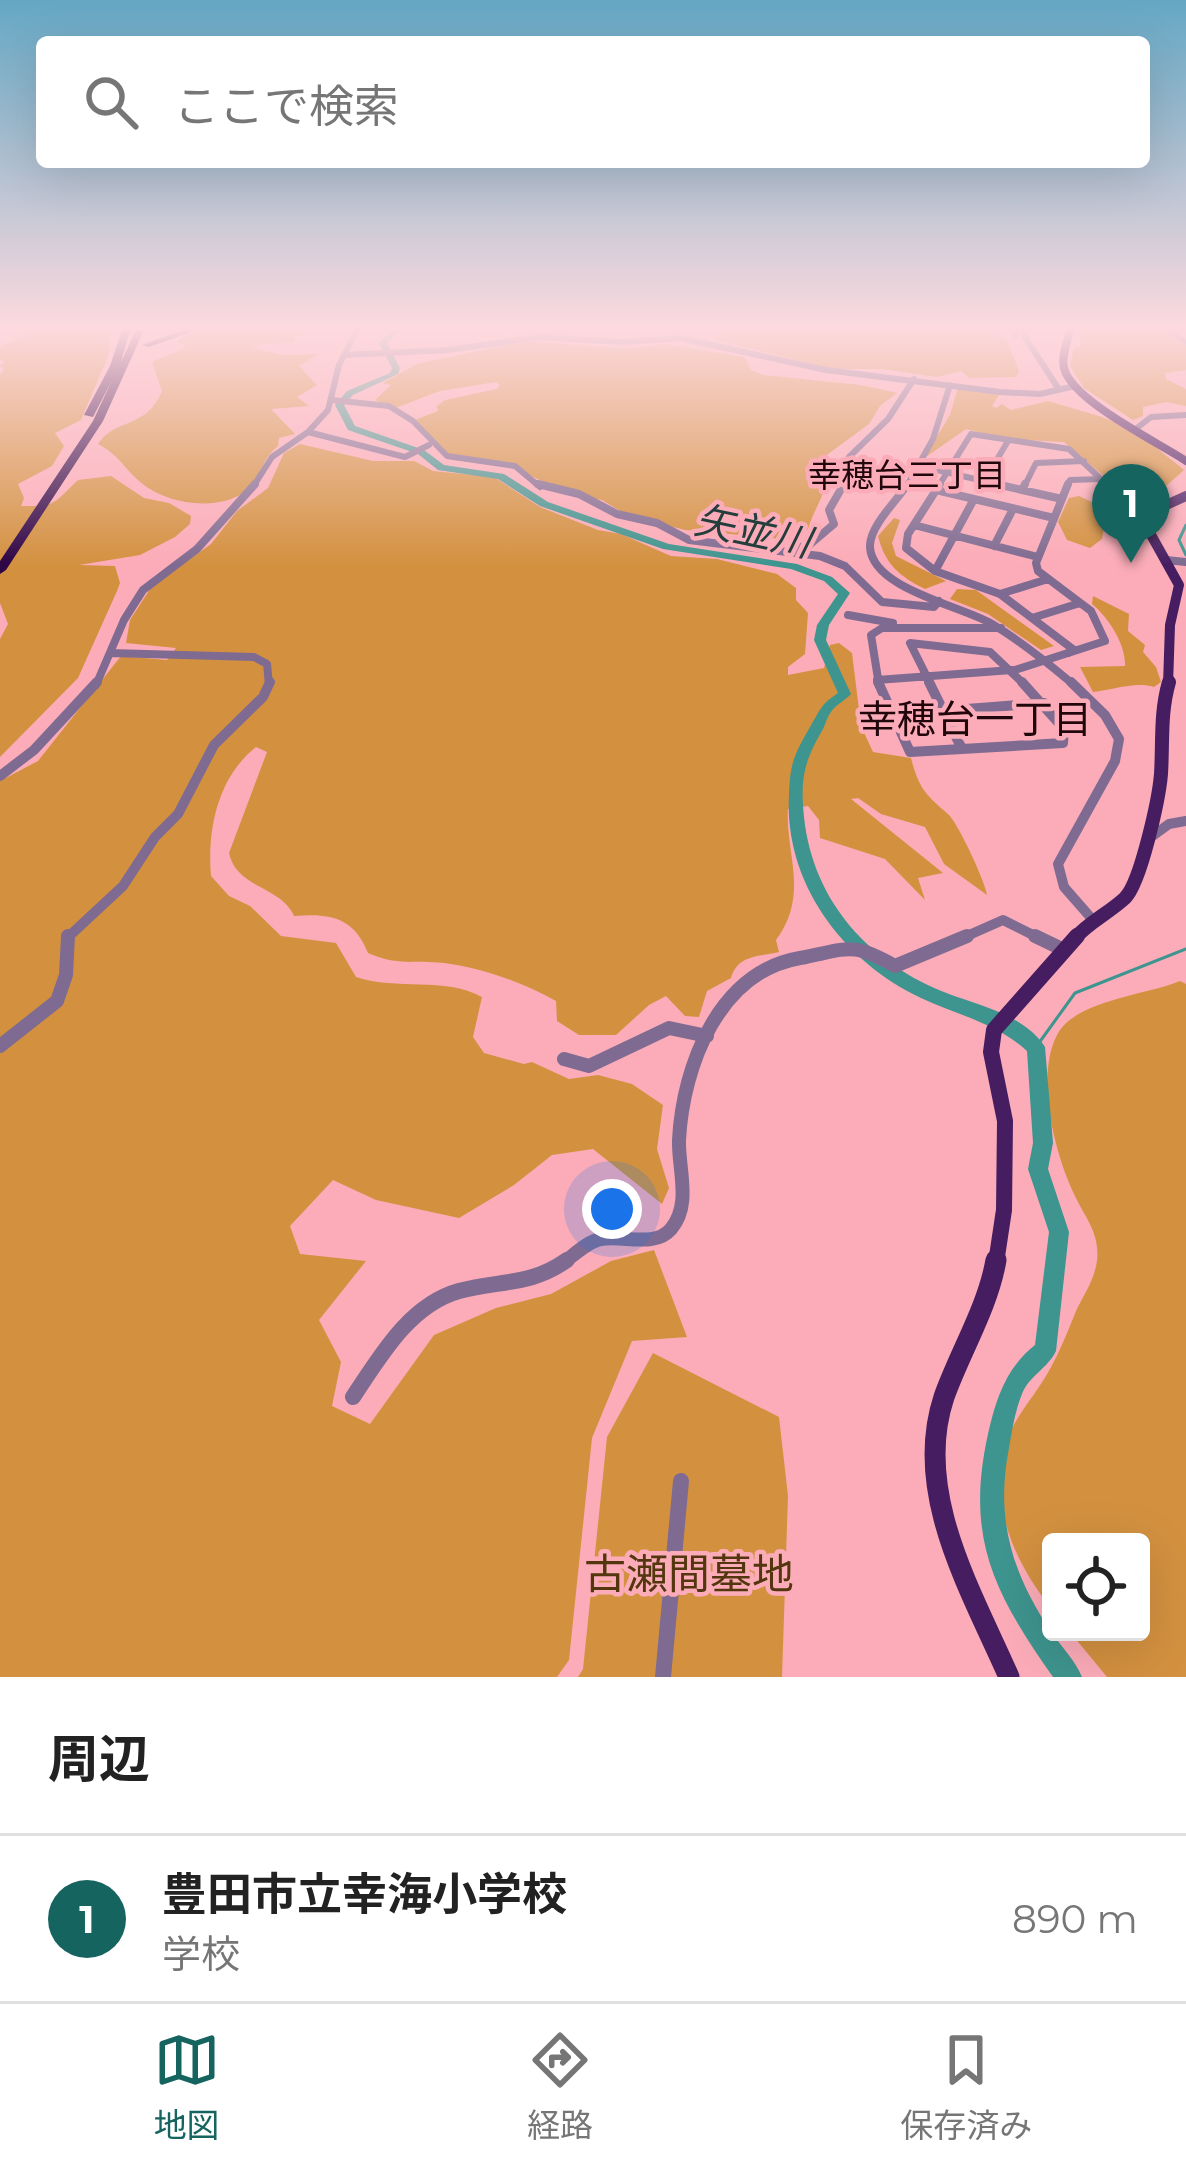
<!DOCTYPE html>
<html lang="ja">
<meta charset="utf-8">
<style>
:root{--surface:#fff;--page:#f6f6f6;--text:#222;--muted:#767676;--line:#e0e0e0;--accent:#16645f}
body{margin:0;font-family:Montserrat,"Noto Sans JP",sans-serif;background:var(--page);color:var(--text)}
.controls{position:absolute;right:36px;bottom:36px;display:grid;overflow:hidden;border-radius:12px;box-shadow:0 12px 48px #0002}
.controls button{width:108px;height:108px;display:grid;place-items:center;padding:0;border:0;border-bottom:3px solid var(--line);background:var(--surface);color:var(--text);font:60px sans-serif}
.you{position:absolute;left:612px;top:1209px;width:42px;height:42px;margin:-30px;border:9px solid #fff;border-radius:50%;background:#1a73e8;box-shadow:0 0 0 18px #1a73e833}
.badge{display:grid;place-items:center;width:78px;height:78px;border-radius:50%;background:var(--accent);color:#fff;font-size:39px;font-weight:700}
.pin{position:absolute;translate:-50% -99px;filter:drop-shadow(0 3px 6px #0008)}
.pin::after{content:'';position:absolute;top:63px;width:42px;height:36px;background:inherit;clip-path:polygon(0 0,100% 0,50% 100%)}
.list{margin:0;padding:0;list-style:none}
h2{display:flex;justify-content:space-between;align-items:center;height:156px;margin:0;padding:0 48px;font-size:51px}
h2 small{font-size:39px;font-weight:400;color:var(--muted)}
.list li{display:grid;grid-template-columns:78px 1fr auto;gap:36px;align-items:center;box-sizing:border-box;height:168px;padding:0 48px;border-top:3px solid var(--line)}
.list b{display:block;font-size:45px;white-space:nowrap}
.list p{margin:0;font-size:39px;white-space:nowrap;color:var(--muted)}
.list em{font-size:39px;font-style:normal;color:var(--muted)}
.icon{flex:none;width:66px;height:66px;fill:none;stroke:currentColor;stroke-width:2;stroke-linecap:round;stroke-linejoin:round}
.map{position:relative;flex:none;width:1186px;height:1677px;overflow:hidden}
.search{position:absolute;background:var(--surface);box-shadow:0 12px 48px #0002;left:36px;right:36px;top:36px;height:132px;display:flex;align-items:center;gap:30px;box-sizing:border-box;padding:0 42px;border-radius:12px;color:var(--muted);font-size:45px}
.sheet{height:324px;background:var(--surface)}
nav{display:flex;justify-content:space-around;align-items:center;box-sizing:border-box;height:168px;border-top:3px solid var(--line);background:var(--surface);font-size:33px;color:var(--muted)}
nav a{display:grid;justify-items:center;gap:6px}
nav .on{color:var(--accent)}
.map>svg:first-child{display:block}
.green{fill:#d39140}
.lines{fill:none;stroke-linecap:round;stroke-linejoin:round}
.stream{stroke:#3e948e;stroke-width:3}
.river{fill:#3e948e;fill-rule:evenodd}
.minor-far4{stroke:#7f6b91;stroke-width:6}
.minor-far3{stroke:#7f6b91;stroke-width:8}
.minor-far2{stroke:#7f6b91;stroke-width:10}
.minor-far1{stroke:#7f6b91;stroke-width:14}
.minor{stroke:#7f6b91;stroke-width:16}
.major-far4{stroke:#461d61;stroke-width:8}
.major-far3{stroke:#461d61;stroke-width:10}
.major-far2{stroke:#461d61;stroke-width:14}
.major-far1{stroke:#461d61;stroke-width:16}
.major{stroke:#461d61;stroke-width:21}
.highway{fill:#2e0545;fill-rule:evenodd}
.minor-bridge{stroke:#7f6b91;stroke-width:8}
.labels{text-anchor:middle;stroke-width:9;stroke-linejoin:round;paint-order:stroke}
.far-neighbourhood-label{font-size:33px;fill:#21070c;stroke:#fbacb8}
.water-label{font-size:39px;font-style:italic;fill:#233e3c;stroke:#fbacb8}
.neighbourhood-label{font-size:39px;fill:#21070c;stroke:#fbacb8}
.near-park-label{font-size:42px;fill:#53350e;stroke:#fbacb8}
</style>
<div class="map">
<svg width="1186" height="1677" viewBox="0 0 1186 1677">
<rect width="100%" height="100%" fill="#fbacb8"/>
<path class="green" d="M 23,330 L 111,330 L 108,356 L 81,420 L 55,433 L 64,446 L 52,466 L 18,484 L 24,498 L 21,506 C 58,507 54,502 78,480 L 111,476 L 144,498 L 169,503 L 191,516 L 190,524 L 175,537 L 140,555 L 79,565 L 115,566 L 120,583 L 117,591 L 78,678 L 0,757 L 0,639 L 8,624 L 0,603 L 0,374 L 4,370 L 0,365 L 5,362 L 0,359 L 0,347 L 25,335 Z
M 199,330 L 302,330 L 304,334 L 292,336 L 295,342 L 255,345 L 255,349 L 283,355 L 319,354 L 299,366 L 317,385 L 297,397 L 309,406 L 271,409 L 295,434 L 279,438 L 278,446 C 260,460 262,478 246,491 C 218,512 166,505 139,481 C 124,468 118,454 98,444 C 115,418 147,429 162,391 L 152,362 L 187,347 L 176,341 Z
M 725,330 L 988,330 L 1007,340 L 1019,371 L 1016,377 L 969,378 L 961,371 L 937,377 L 882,369 L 832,369 L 713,339 Z
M 1079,330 L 1157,330 L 1186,346 L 1186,370 L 1165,373 L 1166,379 L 1186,389 L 1186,406 L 1167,402 L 1143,407 L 1143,416 L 1133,420 L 1084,388 L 1070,366 L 1074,348 L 1081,346 Z
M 524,341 L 628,349 L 665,344 L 744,357 L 751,370 L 763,375 L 861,385 L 897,393 L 880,406 L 869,424 L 820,460 C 833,491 818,497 808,529 L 793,540 L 685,530 L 627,515 L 602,500 L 568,494 L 515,468 L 453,460 L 415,420 L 438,411 L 437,406 L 445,400 L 497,389 L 500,385 L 496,382 L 440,391 L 395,408 L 375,400 L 391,385 L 383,383 L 417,364 Z
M 958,387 L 999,395 L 992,406 L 996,408 L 1002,404 L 1011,410 L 1048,401 L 1099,416 L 1132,428 L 1184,470 L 1146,504 L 1127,513 L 1116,511 L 1095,492 L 1112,483 L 1064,442 L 1006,439 L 966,429 L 923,459 L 950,415 Z
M 300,444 L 373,461 L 414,461 L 433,471 L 494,477 L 540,507 L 598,530 L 621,534 L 671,556 L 717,559 L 777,574 L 796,588 L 796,600 L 808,613 L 805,654 L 788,667 L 788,675 L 824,668 L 830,645 L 839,643 L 852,653 L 861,726 L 873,752 L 911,758 C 919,789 926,795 948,814 C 958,823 986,883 987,895 L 944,864 L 925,827 L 881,814 L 858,798 L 851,799 L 943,873 L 918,878 L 925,900 L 885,859 L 820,838 L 819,820 L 808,806 L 788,809 C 785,853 810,894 776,940 L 779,952 C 757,957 738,955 731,978 L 707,991 L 699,1017 L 685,1016 L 666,996 L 649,1005 L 616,1035 L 579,1035 L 557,1021 L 556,1001 C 521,982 483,968 444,963 C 413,960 398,966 368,953 C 354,917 330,913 294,916 C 281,886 237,889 229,853 L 267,752 L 256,747 C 218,777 207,829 211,876 L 229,896 L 250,906 L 281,936 L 336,943 L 356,977 C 397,991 444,976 482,997 L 473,1037 L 484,1053 L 524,1064 L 532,1062 L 569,1079 L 598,1075 L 632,1084 L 663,1105 L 657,1149 L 669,1188 L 662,1204 L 593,1149 L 552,1155 L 514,1185 L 459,1218 L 376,1200 L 333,1180 L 290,1226 L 300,1254 L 366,1261 L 319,1320 L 341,1362 L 332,1406 L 370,1424 L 434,1335 L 496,1308 L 551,1294 L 611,1261 L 654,1250 L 687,1337 L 632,1341 L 592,1438 L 569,1660 L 557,1677 L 0,1677 L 0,781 L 38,761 L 121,656 L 167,660 L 176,648 L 126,643 L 130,620 L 152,586 L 211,544 L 237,511 L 268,488 L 284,453 Z
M 1079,496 L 1094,503 L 1104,527 L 1102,539 L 1090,548 L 1067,540 L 1058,522 L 1069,498 Z
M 894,518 L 900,520 L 892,543 L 896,556 L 946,581 L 925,589 C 899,576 885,564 878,536 Z
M 957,589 L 976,590 L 1054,646 L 1041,650 L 988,614 L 950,599 Z
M 1093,596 L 1129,614 L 1128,631 L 1145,645 L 1143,652 L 1156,667 L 1161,682 L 1154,687 C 1136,681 1112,690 1093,692 L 1080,667 L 1125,666 C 1126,644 1108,617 1092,604 Z
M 1180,981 L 1186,984 L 1186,1677 L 1107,1677 L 1070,1632 L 1141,1632 L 1141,1542 L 1051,1542 L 1051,1608 C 1015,1563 990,1507 1004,1448 C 1012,1419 1036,1395 1050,1369 C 1060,1351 1068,1331 1076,1311 C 1084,1294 1094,1281 1097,1261 C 1100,1232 1085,1218 1074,1194 C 1055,1154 1035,1077 1057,1035 C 1075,1000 1147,995 1180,981 Z
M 653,1353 L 779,1417 L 788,1496 L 782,1677 L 578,1677 L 583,1669 L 607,1437 Z"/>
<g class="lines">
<path class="stream" d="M 1186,525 L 1179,540 L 1186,555
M 1036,1047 L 1075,993 L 1186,949"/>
<path class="river" d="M 392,330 L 401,330 L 387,343 L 400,368 L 398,374 L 353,395 L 344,405 L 355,426 L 424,450 L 444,465 L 504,474 L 548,502 L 669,544 L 797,564 L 832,577 L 850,593 L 829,625 L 826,640 L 851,694 C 846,700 835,705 831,712 C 827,717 826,723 823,729 C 804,762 800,778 804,817 C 813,902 870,964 949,994 C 982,1006 1025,1016 1045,1047 L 1053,1143 L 1048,1169 L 1069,1232 L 1056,1351 C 1048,1368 1029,1376 1022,1394 C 1015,1411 1012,1430 1009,1448 C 995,1519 1012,1573 1051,1632 C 1061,1646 1075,1660 1082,1677 L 1053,1677 C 994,1593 965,1538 988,1434 C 996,1399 1006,1368 1035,1345 L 1049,1232 L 1028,1169 L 1033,1143 L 1027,1051 C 996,1023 958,1015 921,998 C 844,962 784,884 789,795 C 790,763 794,755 810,727 C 821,709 820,705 838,693 L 814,640 L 817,625 L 838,594 L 824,581 L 791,569 L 663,549 L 540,506 L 498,479 L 438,470 L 418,454 L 348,430 L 335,405 L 347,391 L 390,373 L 392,368 L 379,343 Z"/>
<path class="minor-far4" d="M 1027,330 L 1023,334 L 1058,388
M 1165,330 L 1186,342
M 1015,336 L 1016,330
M 344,355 L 448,350 L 539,337 L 622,342 L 680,338 L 826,370 L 1000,392 L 1040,394 L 1075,386
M 332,400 L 389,406 L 413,421 L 447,456 L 515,466 L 540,487
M 1137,428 L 1151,417 L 1186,415
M 308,432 L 405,457 L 429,445
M 920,466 L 1009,487
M 984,481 L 1008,441
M 253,487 L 272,457 L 308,432 L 328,410 L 339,365 L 357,330
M 842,487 L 849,457 L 888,419 L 914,379
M 906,487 L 933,439 L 950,385
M 938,487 L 971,434 L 1069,449 L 1101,479 L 1070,480 L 1067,487
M 1024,487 L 1036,463 L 1084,461"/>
<path class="minor-far3" d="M 538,484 L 579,494 L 617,514 L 657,523 L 689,540 L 820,556 L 845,566 L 882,602 L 934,607 L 939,601
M 908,484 C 897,500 869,527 870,547 C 872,589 962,606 992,624 C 1021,641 1048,663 1074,685
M 940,484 L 908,534 L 906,548 L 935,571 L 1000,594 L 1074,650
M 996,484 L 1062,499
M 936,490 L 1054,518
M 1022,490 L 1025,484
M 914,525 L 1038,557
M 994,546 L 1013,509
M 799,547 L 808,546 L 834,524 L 829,510 L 844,484
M 1166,560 L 1186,562
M 935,571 L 974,499
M 1000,594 L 1048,579
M 848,615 L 893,623
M 1032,618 L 1080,603
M 110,653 L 254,657 L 267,664 L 269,685
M 1068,653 L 1105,641 L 1091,611 L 1038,571 L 1036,563 L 1068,484
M 877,680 L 1012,670
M 96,685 L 124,620 L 143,590 L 197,549 L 255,484
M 879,685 L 871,635 L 882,628 L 1001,628
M 931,685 L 910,643 L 990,652 L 1025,685"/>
<path class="minor-far2" d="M 878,682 L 910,752 L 962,749
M 929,682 L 962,749
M 1071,682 L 1105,715 L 1119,739 L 1115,761 L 1058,864 L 1064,887 L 1092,919
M 941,711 L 1044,703
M 962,749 L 1063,743 L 1064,729 L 1022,682
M 0,776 L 34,750 L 97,682
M 1147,840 L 1169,824 L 1186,821
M 66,939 L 123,886 L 155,837 L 178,814 L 214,745 L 263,697 L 270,682
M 960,939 L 1003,920 L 1041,939"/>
<path class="minor-far1" d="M 1035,936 L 1062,949
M 0,1046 L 57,1001 L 66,975 L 68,936
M 564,1059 L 589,1066 L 669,1028 L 707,1036
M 563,1263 C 574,1255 588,1241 601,1239 C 623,1235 655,1248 671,1229 C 692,1204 678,1169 679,1140 C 683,1065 719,972 800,958 C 848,949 851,941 895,966 L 967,936"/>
<path class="minor" d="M 353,1397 C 380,1357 409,1305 459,1291 C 501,1280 530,1286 567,1260
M 663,1677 L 681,1481"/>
<path class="major-far4" d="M 1070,330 C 1068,341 1061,356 1064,368 C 1072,401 1158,442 1186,461"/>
<path class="major-far3" d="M 1168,685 L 1170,625 L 1179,585 L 1145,524 L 1155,510 L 1186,496"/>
<path class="major-far2" d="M 1074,939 C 1089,922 1109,913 1125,898 C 1141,882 1159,798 1161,774 C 1163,742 1160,713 1169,682"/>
<path class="major-far1" d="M 996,1263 L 1004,1210 L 1005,1121 L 991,1052 L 994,1030 L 1077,936"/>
<path class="major" d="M 996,1260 C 988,1307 960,1352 944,1397 C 912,1493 972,1592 1009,1677"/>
<path class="highway" d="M 122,330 L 130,330 L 121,362 L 136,330 L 144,330 L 103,421 L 6,570 L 0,574 L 0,561 L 93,421 L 112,380 L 93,417 L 84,415 L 110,366 Z
M 183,330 L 197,330 L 149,347 L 142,345 Z"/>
<path class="minor-bridge" d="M 1015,670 L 1068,653"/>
</g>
<linearGradient id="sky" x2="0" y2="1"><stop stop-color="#64a7c4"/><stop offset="0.58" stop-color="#fddadf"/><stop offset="1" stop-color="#fddadf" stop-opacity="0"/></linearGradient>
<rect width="1186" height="565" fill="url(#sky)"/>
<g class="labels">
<g class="far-neighbourhood-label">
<text x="907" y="487">幸穂台三丁目</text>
</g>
<g class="water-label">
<text transform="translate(753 531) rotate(12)" y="14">矢並川</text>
</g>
<g class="neighbourhood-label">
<text x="975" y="733">幸穂台一丁目</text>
</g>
<g class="near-park-label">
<text x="689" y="1589">古瀬間墓地</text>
</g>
</g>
</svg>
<div class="controls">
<button><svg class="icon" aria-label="locate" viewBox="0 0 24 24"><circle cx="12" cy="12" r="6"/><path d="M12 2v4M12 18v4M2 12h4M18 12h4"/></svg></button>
</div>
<div class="you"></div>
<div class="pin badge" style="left:1131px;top:563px">1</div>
<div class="search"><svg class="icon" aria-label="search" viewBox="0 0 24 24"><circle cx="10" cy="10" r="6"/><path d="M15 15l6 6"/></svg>ここで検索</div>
</div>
<section class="sheet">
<h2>周辺<small></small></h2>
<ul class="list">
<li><span class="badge">1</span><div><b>豊田市立幸海小学校</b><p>学校</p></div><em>890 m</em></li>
</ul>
</section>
<nav>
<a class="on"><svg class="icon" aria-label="map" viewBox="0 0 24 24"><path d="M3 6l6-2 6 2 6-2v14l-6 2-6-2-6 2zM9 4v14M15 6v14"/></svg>地図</a>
<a><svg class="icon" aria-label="directions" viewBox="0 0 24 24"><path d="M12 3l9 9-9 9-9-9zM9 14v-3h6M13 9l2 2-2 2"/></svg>経路</a>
<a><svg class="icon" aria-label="saved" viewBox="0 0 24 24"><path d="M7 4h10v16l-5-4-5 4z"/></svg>保存済み</a>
</nav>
